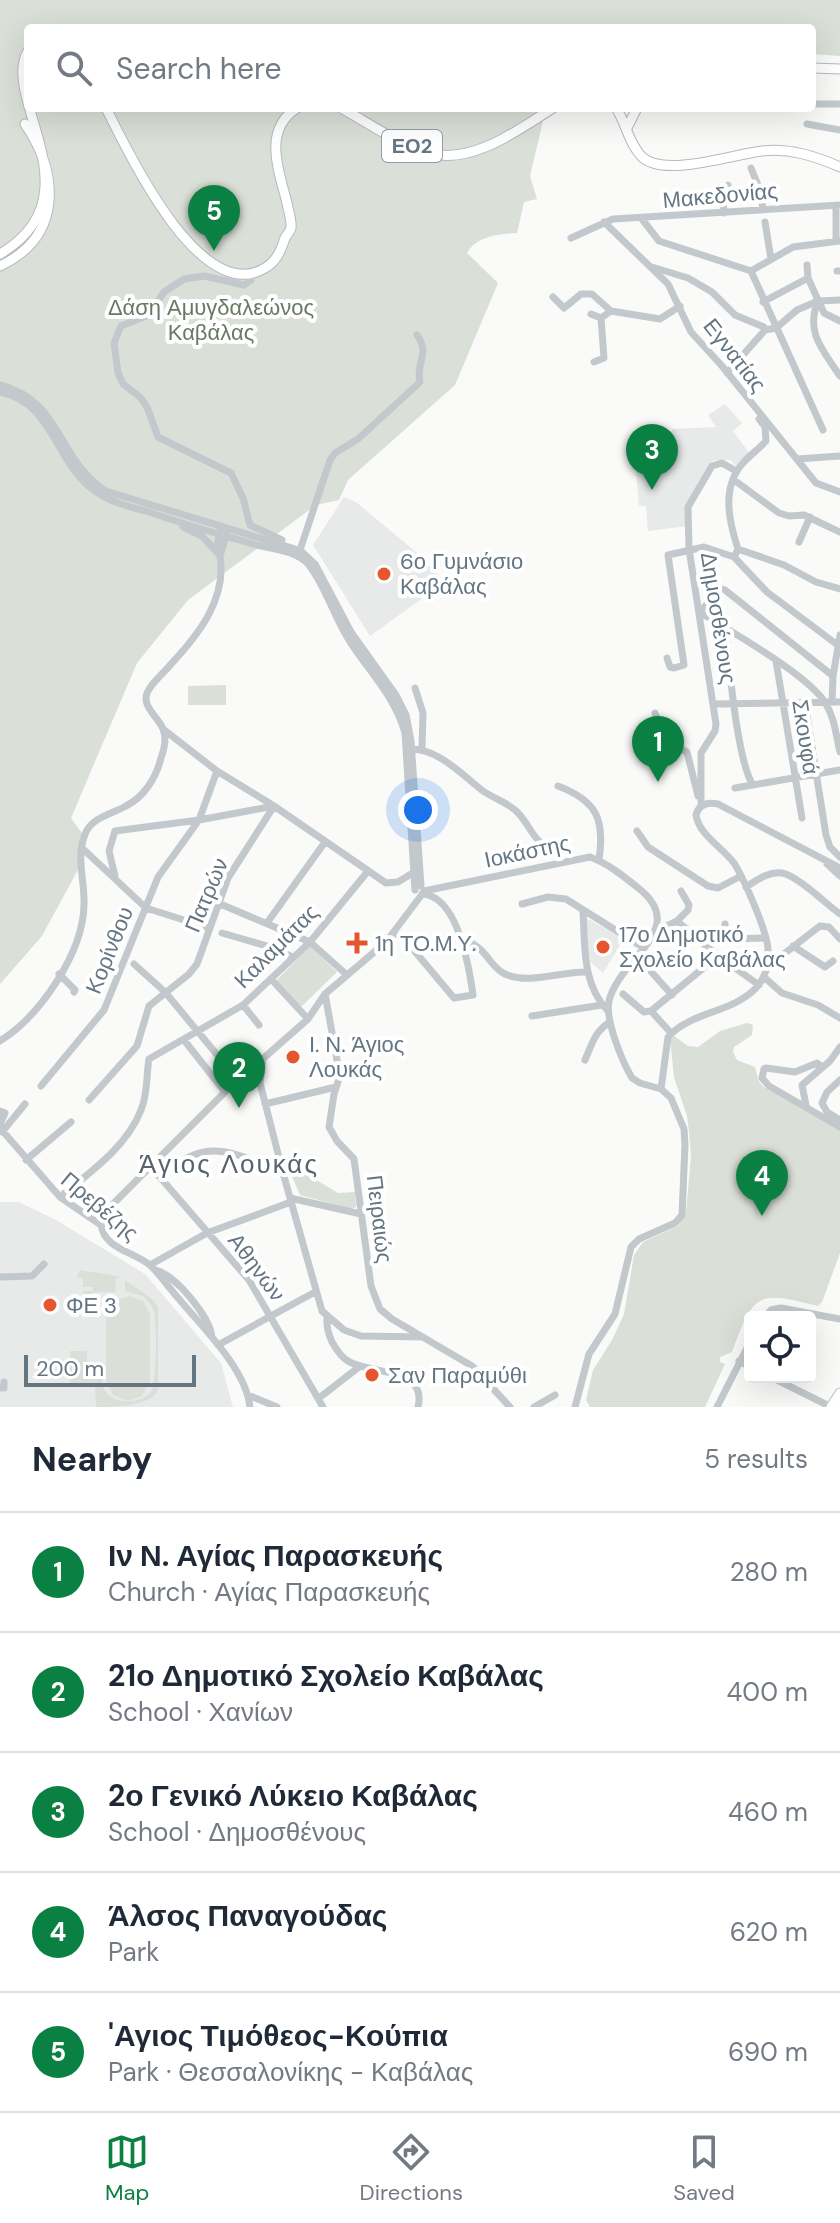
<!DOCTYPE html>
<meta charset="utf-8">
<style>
:root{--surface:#fff;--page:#f2f2f3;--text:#1f2937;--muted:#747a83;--line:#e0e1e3;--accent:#0b8043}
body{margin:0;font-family:"DM Sans",sans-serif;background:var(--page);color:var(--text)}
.controls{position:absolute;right:24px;bottom:24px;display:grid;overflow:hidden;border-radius:8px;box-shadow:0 8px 32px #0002}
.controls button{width:72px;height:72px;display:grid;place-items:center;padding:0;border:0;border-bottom:2px solid var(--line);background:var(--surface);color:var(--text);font:40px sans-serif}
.scale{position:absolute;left:24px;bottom:20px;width:172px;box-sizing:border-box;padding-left:8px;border:4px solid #657683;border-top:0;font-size:22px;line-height:28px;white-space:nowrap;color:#657683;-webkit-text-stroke:6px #fff;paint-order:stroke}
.you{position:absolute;left:418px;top:810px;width:28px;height:28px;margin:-20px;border:6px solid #fff;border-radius:50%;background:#1a73e8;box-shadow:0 0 0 12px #1a73e833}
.badge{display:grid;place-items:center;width:52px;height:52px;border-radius:50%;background:var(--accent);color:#fff;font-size:26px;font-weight:700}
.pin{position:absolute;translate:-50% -66px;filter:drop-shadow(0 2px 4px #0008)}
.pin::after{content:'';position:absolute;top:42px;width:28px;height:24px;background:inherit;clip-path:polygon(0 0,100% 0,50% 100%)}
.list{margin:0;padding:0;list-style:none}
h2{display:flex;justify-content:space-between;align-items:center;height:104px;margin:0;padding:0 32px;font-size:34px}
h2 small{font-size:26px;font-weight:400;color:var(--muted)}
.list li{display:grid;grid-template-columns:52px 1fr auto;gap:24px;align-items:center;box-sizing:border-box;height:120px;padding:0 32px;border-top:2px solid var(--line)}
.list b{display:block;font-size:30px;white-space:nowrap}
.list p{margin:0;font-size:26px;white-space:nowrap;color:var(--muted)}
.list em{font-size:26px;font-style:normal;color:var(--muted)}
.icon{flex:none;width:44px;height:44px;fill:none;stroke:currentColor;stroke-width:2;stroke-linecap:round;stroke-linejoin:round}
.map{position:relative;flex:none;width:840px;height:1407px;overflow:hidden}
.search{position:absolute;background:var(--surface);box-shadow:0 8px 32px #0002;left:24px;right:24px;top:24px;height:88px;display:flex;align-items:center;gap:20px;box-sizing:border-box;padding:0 28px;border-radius:8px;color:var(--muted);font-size:30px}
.sheet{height:704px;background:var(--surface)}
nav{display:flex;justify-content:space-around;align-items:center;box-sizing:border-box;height:112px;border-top:2px solid var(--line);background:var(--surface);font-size:22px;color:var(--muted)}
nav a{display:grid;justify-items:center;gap:4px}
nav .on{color:var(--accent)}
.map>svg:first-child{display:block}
.built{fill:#e8e9e9}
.green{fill:#dadfd7}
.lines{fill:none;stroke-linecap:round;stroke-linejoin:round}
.major-casing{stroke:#b5babe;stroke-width:11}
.minor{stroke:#c3c8cc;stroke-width:7}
.major{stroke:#fff;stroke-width:9}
.poi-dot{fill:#e4572e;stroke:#fff;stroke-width:3}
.labels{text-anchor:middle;stroke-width:8;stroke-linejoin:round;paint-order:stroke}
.shield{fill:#fff;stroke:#939fa8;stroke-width:2}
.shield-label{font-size:20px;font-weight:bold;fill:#657683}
.street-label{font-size:22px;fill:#657683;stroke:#fff}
.park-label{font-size:22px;fill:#687a64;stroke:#fff}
.poi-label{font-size:22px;fill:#657683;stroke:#fff;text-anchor:start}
.quarter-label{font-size:26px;letter-spacing:2px;fill:#57646e;stroke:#fff}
</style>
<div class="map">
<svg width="840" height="1407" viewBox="0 0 840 1407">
<rect width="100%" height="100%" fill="#fafaf8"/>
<path class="built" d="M 725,404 L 742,423 L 733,431 L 750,454 L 736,466 L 730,460 L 712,461 L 713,469 L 687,505 L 688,526 L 648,531 L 646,506 L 639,506 L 635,463 L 652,461 L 640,443 L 671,438 L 672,429 L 716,427 L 708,415 Z
M 344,497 L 356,502 L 416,552 L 445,582 L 370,636 L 313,545 Z
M 588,919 L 624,939 L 603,973 L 590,962 L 591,959 L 587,956 L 585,920 Z
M 0,1202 L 19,1202 L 56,1220 L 145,1274 L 221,1363 L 233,1407 L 0,1407 Z"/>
<path class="green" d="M 0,0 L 840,0 L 840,56 L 812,54 L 812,28 L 28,28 L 28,108 L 546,108 L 530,176 L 537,199 L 524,202 L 517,233 C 499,234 476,236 467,253 L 498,283 L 455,385 L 348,480 L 339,500 L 316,505 L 188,600 L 137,663 L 71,818 L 84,836 L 80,866 L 42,936 L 0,984 Z
M 226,685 L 226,705 L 188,705 L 188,686 Z
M 310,946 L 337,972 L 301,1007 L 276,981 Z
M 747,1023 L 753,1025 L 752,1035 L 734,1047 L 733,1052 L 737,1060 L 755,1067 L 759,1082 L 764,1087 L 840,1129 L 840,1253 L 822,1302 L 818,1306 C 758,1291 754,1291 732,1352 L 720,1357 L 720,1362 L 725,1364 L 705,1407 L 590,1407 L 586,1400 L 593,1370 L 612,1340 L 624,1314 L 634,1255 L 643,1242 L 678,1226 L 686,1213 L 691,1156 L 689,1132 L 687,1116 L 674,1077 L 670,1039 L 673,1035 L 688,1046 L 698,1047 L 720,1031 Z
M 287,1165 L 293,1166 L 338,1193 L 355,1192 L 356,1207 L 351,1209 L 300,1195 Z
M 80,1270 L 123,1277 L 116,1278 L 115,1292 L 92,1292 L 92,1310 L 84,1310 L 83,1291 L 93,1291 L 93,1287 L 83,1287 L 83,1278 L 77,1278 Z
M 125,1280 L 152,1299 L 158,1307 L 158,1391 C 147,1407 115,1407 96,1407 L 95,1385 L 70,1385 L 70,1351 L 87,1351 L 87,1379 L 102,1379 C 102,1405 138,1407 151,1392 C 157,1380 157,1325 154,1311 C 152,1305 148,1301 143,1296 L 125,1291 Z
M 129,1296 L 143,1301 L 150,1314 L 150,1381 L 142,1396 L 128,1401 L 113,1395 L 106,1382 L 106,1315 L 114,1301 Z"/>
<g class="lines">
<defs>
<path id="major" d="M 812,68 L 840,69
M 106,108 C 127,150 200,307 265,268 C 277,261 281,250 285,238 C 287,235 290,231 291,228 C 292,220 288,210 287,203 C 279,171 262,130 297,108
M 341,108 C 367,122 401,146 429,153 C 472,165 518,130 553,108
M 616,108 C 626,123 629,144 642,157 C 664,178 734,154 762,151 C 790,148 815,156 840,167
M 627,128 L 637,108
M 0,254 C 99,196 0,97 28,51
M 0,266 C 63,236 59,174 25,124
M 831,1407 L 840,1393
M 839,1407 L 840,1405"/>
</defs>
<use href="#major" class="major-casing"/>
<path class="minor" d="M 812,104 L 840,104
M 807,124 L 840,130
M 751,168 L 760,190 L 763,209
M 836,205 L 836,241
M 724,213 L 723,201 L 728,185
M 642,219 L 659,241 L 751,271
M 604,222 L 668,284 L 691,332 L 722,366 L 816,483 L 840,492
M 765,222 L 771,259
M 571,238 L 613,219 L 840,205
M 807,265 L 808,278 L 824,313 L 840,321
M 652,267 L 688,278 L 712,292 L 735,315 L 764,327 L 765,330
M 751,271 L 823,430
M 751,271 L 793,247 L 840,241
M 837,271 L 840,271
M 251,280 L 244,285 L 204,276 L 184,279 L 164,292 L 149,315 L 121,326 L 114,343 L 118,373 L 123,384 L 140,397 L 147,407 L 158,437 L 231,473 L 243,498 L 250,525 L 282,540
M 553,297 L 564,308 L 581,294 L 592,294 L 611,311 L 601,318
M 818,301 C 805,333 823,350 840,376
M 763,302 L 808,278
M 611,311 L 660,319 L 680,306
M 591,314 L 601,318 L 604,358 L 594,362
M 727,373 L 765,330 L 776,328 L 797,310 L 818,301 L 840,300
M 0,385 C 64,402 55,458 106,491 L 292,548 L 302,552 L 315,564 L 351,632 L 396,695 L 406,715 L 411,741 L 421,886
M 0,392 C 55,403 54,465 98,493 C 113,503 131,507 149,512 C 183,524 218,534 253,544 C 271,549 296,550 309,565 C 326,587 334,617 349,640 C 369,672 395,696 405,733 L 415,890
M 797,459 L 840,456
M 734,480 L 779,513 L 789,516 L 804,515 L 840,532
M 183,527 L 202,536 L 216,551
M 220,531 L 216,551 L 220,556 L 227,532
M 799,542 L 810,517
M 301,547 L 330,460 L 335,453 L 358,439 L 420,382 C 415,362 431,354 417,335
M 738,549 L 784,565 L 816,582 L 840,589
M 734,557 L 738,549 C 729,522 721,487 743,463 C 750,455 759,449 766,441 L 765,427 L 759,419
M 725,628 C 729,661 737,762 753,785
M 667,658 L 670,667 L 674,668 L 684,665 L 668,555 L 704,547 L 734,557 L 767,592 L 839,646
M 776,661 L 802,818
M 833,676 L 725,590 L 720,589 L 700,612 C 731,632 809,675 826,704 C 835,719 836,736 840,752
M 415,688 L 423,713 L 422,748
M 832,702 L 833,676 L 840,635
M 805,703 L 826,835 L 830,847 L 840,857
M 714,704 L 840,702
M 655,713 L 667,743 L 687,752 L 698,796
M 409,749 C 438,748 461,774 483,791 C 493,798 506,802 515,810 C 527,820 530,834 542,844
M 558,786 C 597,801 605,819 599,860
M 735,788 L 840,770
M 701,806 L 701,753 L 715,731 L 716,724 L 689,549 L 688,507 L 712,466 L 722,463 L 736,471
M 637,831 L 648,847 L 708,886 L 718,888 L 741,876
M 82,848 L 146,908 L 209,928
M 827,864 L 840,876
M 115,876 L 109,851 L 115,831 L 199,820 L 217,771 L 163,729
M 746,887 C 757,880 769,871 782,873 C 798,876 826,904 840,914
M 424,891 L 590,857 C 607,863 622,875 637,887 C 692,929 619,958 609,1001 C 605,1020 622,1061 632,1078 L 640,1083 L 661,1089 L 671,1098 L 684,1129 L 685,1145 L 682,1215 L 675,1223 L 639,1239 L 631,1247 L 615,1314 L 589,1354 L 575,1407
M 218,903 L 310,942 L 347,975
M 522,904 L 548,897 L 566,899 L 644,948
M 583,911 C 585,945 582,985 608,1011
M 677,921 L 688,910 L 689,905 L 681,891
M 267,923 L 325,842
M 725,924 L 726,939 L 766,938
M 394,932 L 407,942 L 454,998 L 473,995 C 469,966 458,896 422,894
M 655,932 L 677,921 L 718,956 L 759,985
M 222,933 L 267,946 L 293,957
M 462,939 C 488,947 488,966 505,974 C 529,985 562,971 587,972
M 793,946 L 825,967 L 833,961
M 638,957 L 672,995
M 134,964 L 165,992 L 238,1080 L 260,1083
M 767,967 L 820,926 L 829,927 L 840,939
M 59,974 L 75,990 L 74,992
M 764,977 L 782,993 L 818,1005 L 840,1018
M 272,980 L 308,1019
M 325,994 L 340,1076 L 334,1094 L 329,1127 L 337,1141 L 354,1159 L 371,1286 L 380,1309 L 392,1319 L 472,1366 L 510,1407
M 623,994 L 644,1012 L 651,1011
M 243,1005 L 259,1025
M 651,1011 L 718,956
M 651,1011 L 671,1033
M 532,1016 L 602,1005
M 184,1040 L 225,1092
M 0,1041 C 40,1016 83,953 84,905 C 85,880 75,856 86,832 C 93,817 112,814 126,806 C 144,797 156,778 161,758 C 164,749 167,739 163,729 C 158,716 140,706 148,691 C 153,681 165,672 172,663 C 199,634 227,598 220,556
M 263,1059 L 260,1083 L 283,1173 L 322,1311 L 344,1330 L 361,1336 L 423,1337
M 585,1060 C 592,1044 595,1031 610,1022
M 822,1067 L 817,1063 L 795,1072 L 766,1068 L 764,1069 L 762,1078 L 769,1086 L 840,1127
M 840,1080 L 827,1092 L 822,1103 L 827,1112 L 840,1120
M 41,1086 L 104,1010 L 158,877 L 199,820 L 274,806 L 386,883 L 398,882 L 416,871
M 661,1089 L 668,1037 C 690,1012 731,1013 755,989 C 765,979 769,964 768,949 C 767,931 744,879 734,863 C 722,847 699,835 696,815 C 699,804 708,802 718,804 L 840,868
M 89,1100 L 137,1046 L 149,1006 L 189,974 L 197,964 L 228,878 L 274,806 L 217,771
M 265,1104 L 336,1087
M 806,1105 L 802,1085 L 830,1061 L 840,1047
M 0,1111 L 5,1113 L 0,1124
M 0,1128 L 60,1197 L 101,1225 C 105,1250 134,1251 151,1266 C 161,1276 170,1289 179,1299 C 203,1328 246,1369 250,1407
M 2,1132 L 25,1104
M 26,1160 L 71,1122
M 152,1168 L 249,1280 L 323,1407
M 152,1168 C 171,1172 185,1155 204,1152 C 231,1147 259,1164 283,1173
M 60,1197 C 89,1173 127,1147 141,1110 C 148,1094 146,1076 149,1059 L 243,1005 L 310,942 L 368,871
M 290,1198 L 361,1214
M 101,1225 L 104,1213 L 225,1092 L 308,1019 L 325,994 L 386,942 L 423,893
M 150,1265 L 207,1233 L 291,1202
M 155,1270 C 175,1274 210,1317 212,1337
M 0,1277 L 32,1276 L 44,1264
M 327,1317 C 326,1326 328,1333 332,1342 C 336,1349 341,1357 348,1361 C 369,1375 428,1366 418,1407
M 765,1317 L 771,1310 L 781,1308 L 840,1319
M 218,1345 L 315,1292
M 739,1361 L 750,1367
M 771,1377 L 831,1407
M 0,1388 L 4,1388 L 4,1382
M 248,1395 L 277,1407
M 319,1398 L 359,1367
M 534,1407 L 555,1395
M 717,1407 L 750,1342"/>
<use href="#major" class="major"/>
</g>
<g class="poi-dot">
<circle cx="384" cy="574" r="8"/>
<path d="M353 931h8v8h8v8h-8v8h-8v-8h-8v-8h8z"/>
<circle cx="603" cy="947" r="8"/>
<circle cx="293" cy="1057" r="8"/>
<circle cx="50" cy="1305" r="8"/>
<circle cx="372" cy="1375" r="8"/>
</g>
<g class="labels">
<rect class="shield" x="382" y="130" width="60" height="32" rx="6"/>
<g class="shield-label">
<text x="412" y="153">ΕΟ2</text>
</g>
<g class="street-label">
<text transform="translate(720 195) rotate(-5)" y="8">Μακεδονίας</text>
<text transform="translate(735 355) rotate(52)" y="8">Εγνατίας</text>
<text transform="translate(719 618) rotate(81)" y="8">Δημοσθένους</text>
<text transform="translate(806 737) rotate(81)" y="8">Σκουφά</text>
<text transform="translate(527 851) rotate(-12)" y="8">Ιοκάστης</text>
<text transform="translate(206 895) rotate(-67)" y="8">Πατρών</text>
<text transform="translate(276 946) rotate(-45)" y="8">Καλαμάτας</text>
<text transform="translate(109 950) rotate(-68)" y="8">Κορίνθου</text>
<text transform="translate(100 1206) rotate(40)" y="8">Πρεβέζης</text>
<text transform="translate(380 1219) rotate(83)" y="8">Πειραιώς</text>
<text transform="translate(257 1267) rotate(53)" y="8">Αθηνών</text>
</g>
<g class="park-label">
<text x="211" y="315">Δάση Αμυγδαλεώνος<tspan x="211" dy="25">Καβάλας</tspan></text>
</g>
<g class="poi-label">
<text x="400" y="569">6ο Γυμνάσιο<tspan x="400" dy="25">Καβάλας</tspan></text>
<text x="619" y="942">17ο Δημοτικό<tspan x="619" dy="25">Σχολείο Καβάλας</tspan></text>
<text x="375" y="951">1η ΤΟ.Μ.Υ.</text>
<text x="309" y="1052">Ι. Ν. Άγιος<tspan x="309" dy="25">Λουκάς</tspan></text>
<text x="66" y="1313">ΦΕ 3</text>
<text x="388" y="1383">Σαν Παραμύθι</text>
</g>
<g class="quarter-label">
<text x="229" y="1173">Άγιος Λουκάς</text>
</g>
</g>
</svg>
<div class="controls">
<button><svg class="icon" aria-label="locate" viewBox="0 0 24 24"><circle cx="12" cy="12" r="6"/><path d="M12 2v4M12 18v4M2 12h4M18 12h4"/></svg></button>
</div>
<div class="scale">200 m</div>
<div class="you"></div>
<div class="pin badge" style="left:658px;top:782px">1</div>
<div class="pin badge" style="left:239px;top:1108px">2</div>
<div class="pin badge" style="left:652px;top:490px">3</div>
<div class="pin badge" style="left:762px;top:1216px">4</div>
<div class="pin badge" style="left:214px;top:251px">5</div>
<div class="search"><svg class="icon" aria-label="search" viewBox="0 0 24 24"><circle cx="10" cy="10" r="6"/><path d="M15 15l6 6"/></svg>Search here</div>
</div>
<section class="sheet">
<h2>Nearby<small>5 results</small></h2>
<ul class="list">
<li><span class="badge">1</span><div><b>Ιν Ν. Αγίας Παρασκευής</b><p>Church · Αγίας Παρασκευής</p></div><em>280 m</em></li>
<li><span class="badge">2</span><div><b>21ο Δημοτικό Σχολείο Καβάλας</b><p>School · Χανίων</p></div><em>400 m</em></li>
<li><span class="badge">3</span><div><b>2ο Γενικό Λύκειο Καβάλας</b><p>School · Δημοσθένους</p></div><em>460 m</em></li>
<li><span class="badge">4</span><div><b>Άλσος Παναγούδας</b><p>Park</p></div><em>620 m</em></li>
<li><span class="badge">5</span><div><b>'Αγιος Τιμόθεος-Κούπια</b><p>Park · Θεσσαλονίκης - Καβάλας</p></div><em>690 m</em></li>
</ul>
</section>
<nav>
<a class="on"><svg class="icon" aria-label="map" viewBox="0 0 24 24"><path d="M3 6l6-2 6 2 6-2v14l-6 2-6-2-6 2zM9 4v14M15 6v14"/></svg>Map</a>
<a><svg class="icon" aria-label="directions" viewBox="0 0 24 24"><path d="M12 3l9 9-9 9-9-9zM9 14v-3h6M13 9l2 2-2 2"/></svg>Directions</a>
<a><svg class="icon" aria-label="saved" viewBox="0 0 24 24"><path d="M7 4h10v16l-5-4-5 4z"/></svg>Saved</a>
</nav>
